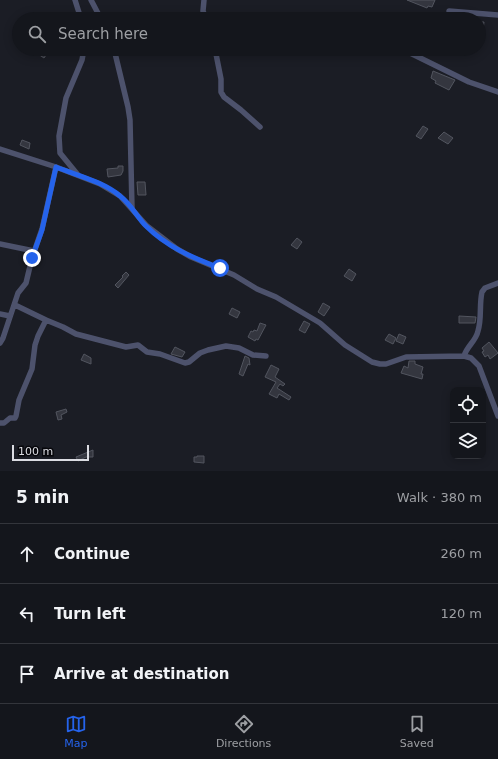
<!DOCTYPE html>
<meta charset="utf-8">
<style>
:root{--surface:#14161c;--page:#1d1f25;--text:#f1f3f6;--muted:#9d9fa3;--line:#33353b;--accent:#2563eb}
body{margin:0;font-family:"DejaVu Sans",sans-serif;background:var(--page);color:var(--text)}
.controls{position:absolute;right:12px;bottom:12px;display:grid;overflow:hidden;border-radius:8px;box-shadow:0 2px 10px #0003}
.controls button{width:36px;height:36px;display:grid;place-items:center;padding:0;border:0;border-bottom:1px solid var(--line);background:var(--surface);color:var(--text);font:20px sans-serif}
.scale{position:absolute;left:12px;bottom:10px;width:77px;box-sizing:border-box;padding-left:4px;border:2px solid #dbdce2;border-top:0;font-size:11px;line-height:14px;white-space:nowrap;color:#dbdce2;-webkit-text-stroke:3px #07070b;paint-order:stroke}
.stop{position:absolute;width:12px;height:12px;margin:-9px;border:3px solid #2563eb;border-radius:50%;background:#fff}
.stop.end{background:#2563eb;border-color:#fff;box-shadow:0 1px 4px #0008}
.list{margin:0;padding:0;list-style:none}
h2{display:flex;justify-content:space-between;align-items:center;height:52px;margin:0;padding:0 16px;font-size:17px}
h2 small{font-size:13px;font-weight:400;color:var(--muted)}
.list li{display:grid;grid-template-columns:26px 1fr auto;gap:12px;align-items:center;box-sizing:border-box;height:60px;padding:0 16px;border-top:1px solid var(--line)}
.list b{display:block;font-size:15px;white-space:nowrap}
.list em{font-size:13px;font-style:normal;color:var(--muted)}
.icon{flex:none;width:22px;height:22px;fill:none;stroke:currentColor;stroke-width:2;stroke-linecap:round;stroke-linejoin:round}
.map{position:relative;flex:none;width:498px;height:471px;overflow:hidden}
.search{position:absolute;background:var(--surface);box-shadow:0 2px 10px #0003;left:12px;right:12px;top:12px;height:44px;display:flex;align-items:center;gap:10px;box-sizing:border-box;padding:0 14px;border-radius:22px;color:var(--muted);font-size:15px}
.sheet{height:232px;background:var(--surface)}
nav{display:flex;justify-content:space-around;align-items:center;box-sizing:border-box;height:56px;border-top:1px solid var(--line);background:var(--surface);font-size:11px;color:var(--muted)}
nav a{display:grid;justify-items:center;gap:2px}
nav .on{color:var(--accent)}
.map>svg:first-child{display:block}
.building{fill:#34363f;stroke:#52555f}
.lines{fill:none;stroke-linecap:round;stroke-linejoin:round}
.street{stroke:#4d526c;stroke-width:5.5}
.route{stroke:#2563eb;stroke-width:5}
</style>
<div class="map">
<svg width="498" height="471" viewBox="0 0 498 471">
<rect width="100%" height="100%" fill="#1b1d25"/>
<path class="building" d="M 407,0 L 435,0 L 432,7 L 428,6 L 427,8 Z
M 479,22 L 484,22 L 482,40 L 479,40 Z
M 44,49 L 50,49 L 44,58 L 38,54 Z
M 433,71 L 455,80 L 449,90 L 435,83 L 436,81 L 431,78 Z
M 423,126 L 428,129 L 421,139 L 416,136 Z
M 444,132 L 453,138 L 448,144 L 438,138 Z
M 22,140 L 30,143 L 29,149 L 20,145 Z
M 118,166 L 123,166 L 123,171 L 121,175 L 108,177 L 107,169 L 118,168 Z
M 137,182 L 145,182 L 146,195 L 138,195 Z
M 297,238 L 302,242 L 297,249 L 291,245 Z
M 349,269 L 356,274 L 352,281 L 344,276 Z
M 126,272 L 129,275 L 118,288 L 115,285 L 123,277 L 122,276 Z
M 323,303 L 330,307 L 324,316 L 318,312 Z
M 232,308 L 240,312 L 237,318 L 229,314 Z
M 459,316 L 476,317 L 475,323 L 459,323 Z
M 304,321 L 310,324 L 305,333 L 299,330 Z
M 260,323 L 266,325 L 258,340 L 256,339 L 255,341 L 248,337 L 251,331 L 253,332 L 254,330 L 257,331 Z
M 389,334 L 396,338 L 393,344 L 385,340 Z
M 399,334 L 406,337 L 403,344 L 396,341 Z
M 489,342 L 498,353 L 490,359 L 488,355 L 485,357 L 482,352 L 484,351 L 482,348 Z
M 175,347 L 185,352 L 182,357 L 171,354 Z
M 84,354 L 91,358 L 91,364 L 81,360 Z
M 245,356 L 249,358 L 250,365 L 248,364 L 243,376 L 239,374 Z
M 409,361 L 415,361 L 415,364 L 423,367 L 421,374 L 423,374 L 422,379 L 401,373 L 404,366 L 408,368 Z
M 271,365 L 279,369 L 275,377 L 285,384 L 283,386 L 280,384 L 277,388 L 291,397 L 289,400 L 279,394 L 277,398 L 269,394 L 276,382 L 265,377 Z
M 66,409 L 67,412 L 61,415 L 62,419 L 58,420 L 56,412 Z
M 93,450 L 93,457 L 86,457 L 78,461 L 76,457 Z
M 197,456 L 204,456 L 204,463 L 194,462 L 194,457 L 197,457 Z"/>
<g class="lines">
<path class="street" d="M 75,0 L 81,19
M 91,0 L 101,19
M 204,0 L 203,11 L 206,19
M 449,11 L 498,15
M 334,17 L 339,19
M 114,49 L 128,107 L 130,120 L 132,208
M 215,49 L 221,79 L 221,92 L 224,97 L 241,110 L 260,127
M 402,49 L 469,82 L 498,92
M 0,149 L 56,167 L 100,184 L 120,196 L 147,226 L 177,249 L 191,257 L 234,275 L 257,289 L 276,297 L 320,323 L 345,345 L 372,362 L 380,364 L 386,364 L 406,357 L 464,356 L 471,358 L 479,366 L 498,416
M 78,175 L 60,153 L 59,136 L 66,98 L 82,60 L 84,49
M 0,244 L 34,251
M 15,305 L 46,320 L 63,327 L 76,334 L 126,347 L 138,345 L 147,352 L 160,354 L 185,363 L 189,362 L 200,353 L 208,350 L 226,346 L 239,348 L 253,355 L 266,356
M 0,314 L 10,316
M 0,343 L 3,338 L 18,293 L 26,283 L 32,258 L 42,229 L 56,167
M 464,356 C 467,346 476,341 478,331 C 482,318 479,305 482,292 L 485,288 L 498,283
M 0,423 L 4,423 L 10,418 L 15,418 L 16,416 L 19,400 L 32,369 L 35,345 L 38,336 L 46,320"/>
</g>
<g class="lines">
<path class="route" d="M 32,258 L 42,230 L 56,167 C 76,175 104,182 120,196 C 131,204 137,217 146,226 C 167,247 193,258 220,268"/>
</g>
</svg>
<div class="controls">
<button><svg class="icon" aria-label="locate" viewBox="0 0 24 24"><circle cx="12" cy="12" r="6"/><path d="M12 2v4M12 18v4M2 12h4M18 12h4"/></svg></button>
<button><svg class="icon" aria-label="layers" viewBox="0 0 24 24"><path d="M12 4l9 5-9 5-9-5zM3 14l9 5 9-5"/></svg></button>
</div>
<div class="scale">100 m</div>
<div class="stop" style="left:220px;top:268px"></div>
<div class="stop end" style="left:32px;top:258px"></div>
<div class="search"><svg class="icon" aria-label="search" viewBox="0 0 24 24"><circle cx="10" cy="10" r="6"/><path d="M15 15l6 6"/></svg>Search here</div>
</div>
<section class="sheet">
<h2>5 min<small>Walk · 380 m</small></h2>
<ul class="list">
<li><svg class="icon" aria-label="ahead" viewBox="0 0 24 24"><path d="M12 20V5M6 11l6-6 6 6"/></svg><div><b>Continue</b></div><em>260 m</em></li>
<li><svg class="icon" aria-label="left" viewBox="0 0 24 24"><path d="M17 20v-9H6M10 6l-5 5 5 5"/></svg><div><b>Turn left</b></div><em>120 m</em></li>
<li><svg class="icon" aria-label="arrive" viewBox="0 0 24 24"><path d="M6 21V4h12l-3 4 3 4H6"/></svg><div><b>Arrive at destination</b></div></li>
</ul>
</section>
<nav>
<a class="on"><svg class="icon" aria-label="map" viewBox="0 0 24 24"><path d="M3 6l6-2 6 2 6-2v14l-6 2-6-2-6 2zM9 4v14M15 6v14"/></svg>Map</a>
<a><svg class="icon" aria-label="directions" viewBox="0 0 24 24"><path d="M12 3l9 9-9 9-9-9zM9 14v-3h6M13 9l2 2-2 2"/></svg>Directions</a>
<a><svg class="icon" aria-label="saved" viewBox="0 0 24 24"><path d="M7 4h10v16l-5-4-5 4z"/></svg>Saved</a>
</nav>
